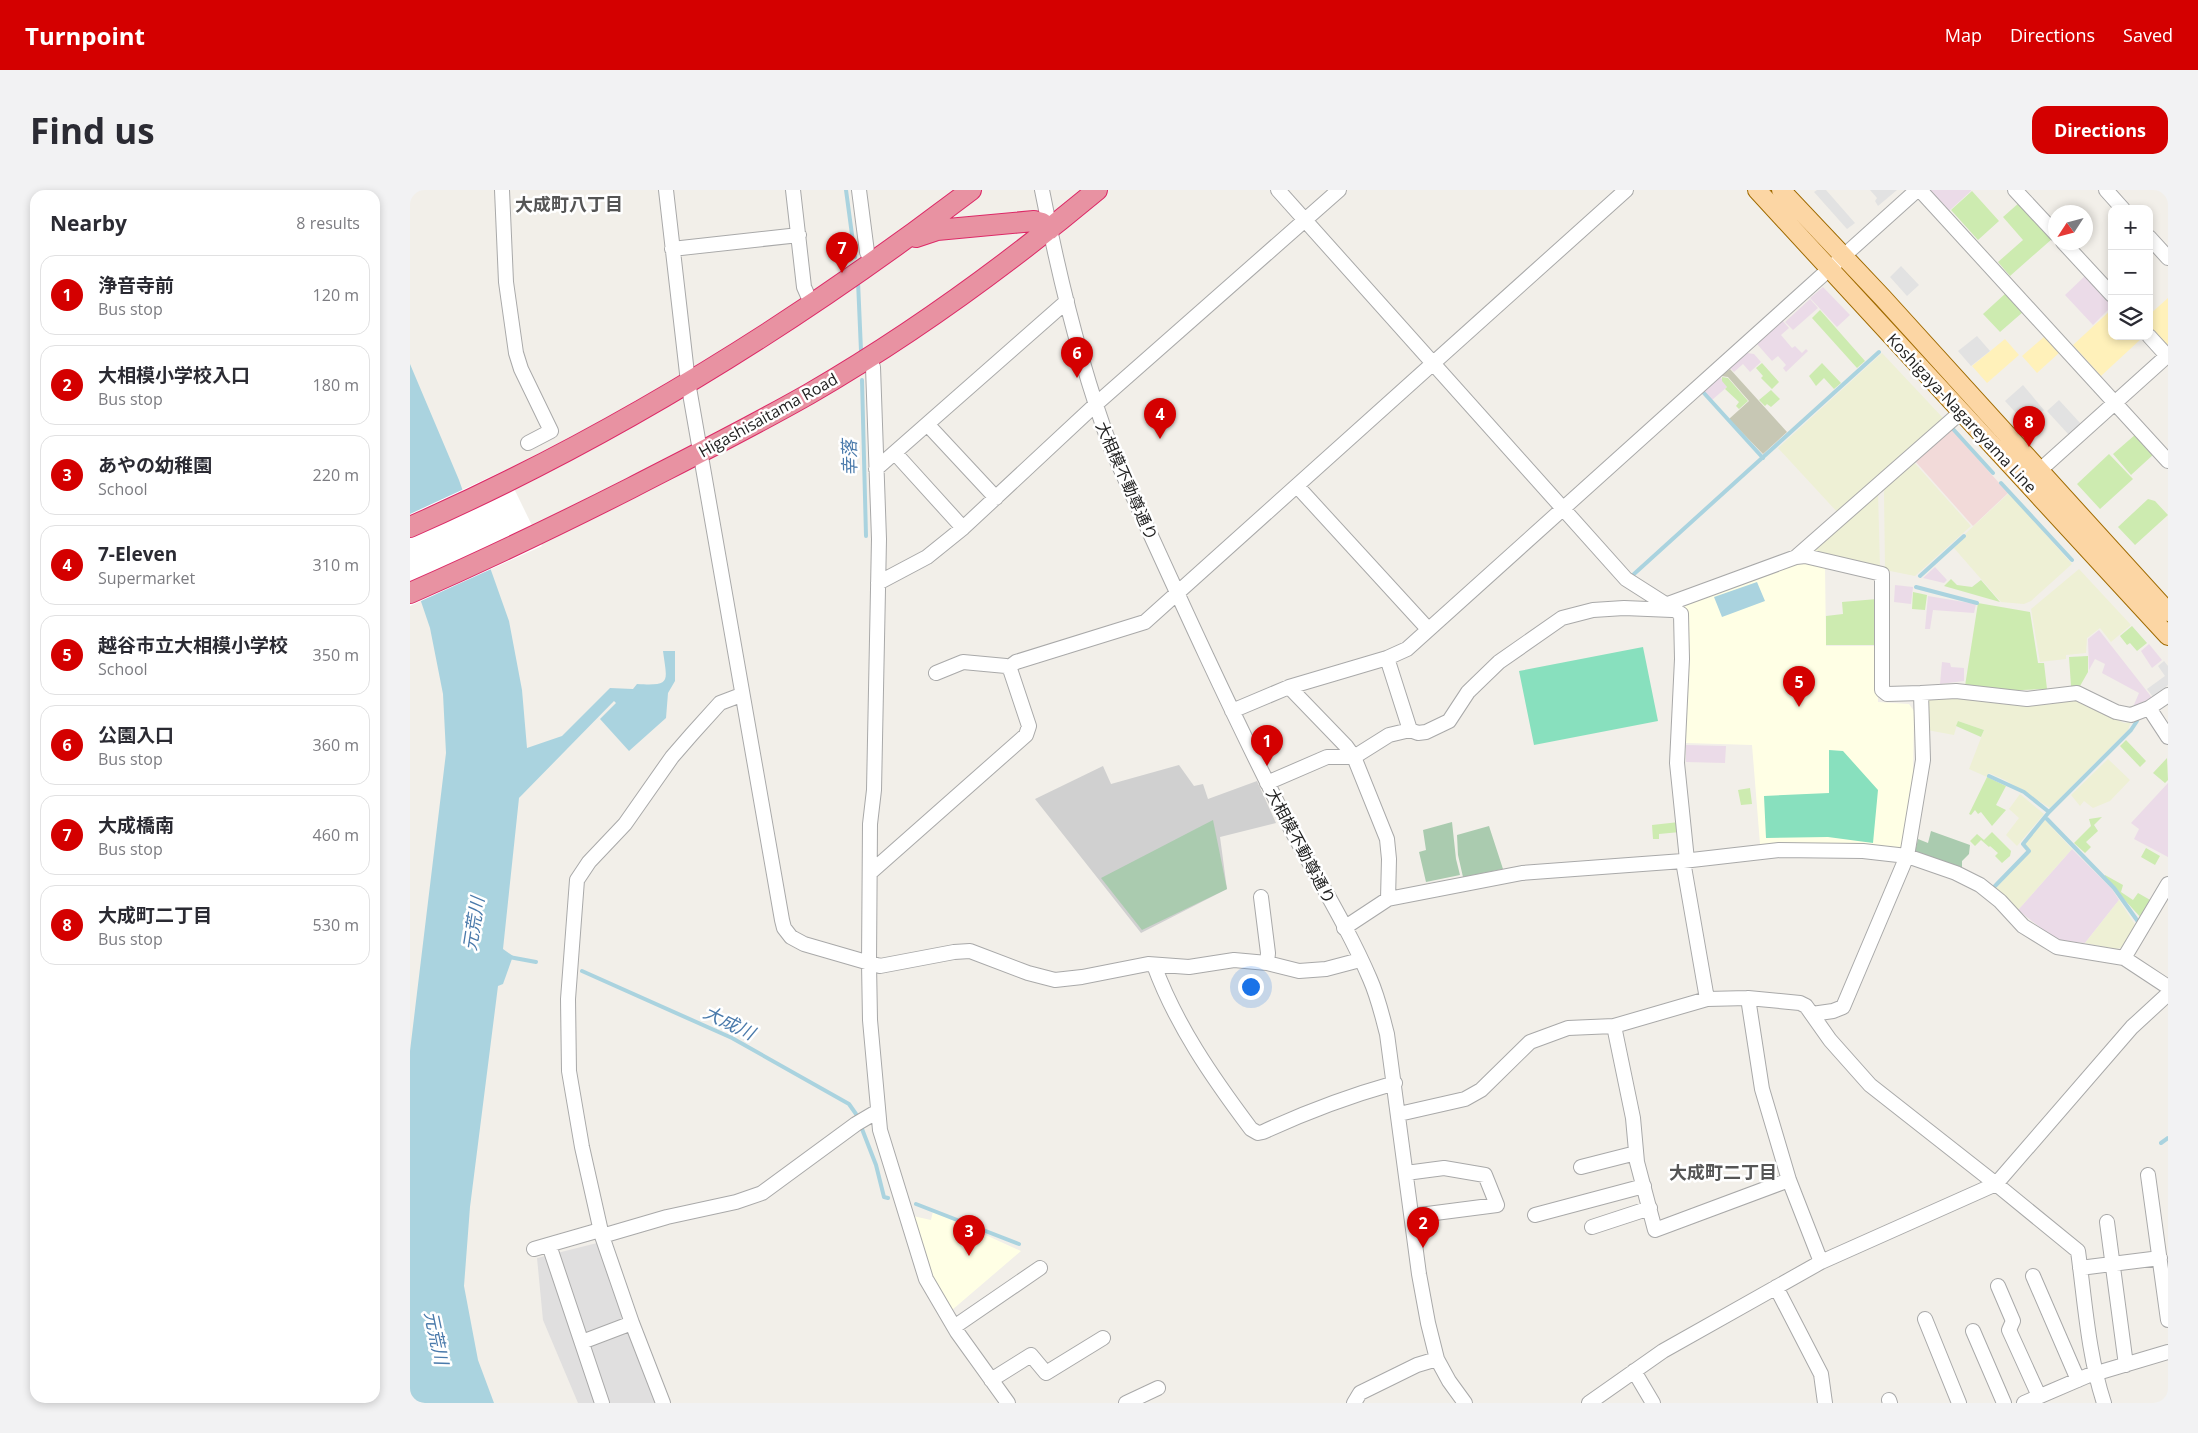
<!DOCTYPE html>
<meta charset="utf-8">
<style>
:root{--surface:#fff;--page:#f2f2f3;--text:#2b2b33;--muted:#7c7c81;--line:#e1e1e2;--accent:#d40000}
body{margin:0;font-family:"Open Sans","Noto Sans JP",sans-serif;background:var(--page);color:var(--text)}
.controls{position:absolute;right:15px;top:15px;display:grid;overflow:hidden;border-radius:10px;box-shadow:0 2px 8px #0003}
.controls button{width:45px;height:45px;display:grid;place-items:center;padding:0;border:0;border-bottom:1px solid var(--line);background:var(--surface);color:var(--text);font:25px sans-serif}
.compass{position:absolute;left:1638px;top:15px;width:45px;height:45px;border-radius:50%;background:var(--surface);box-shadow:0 2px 8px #0003;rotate:234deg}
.you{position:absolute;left:840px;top:796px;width:18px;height:18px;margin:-12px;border:4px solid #fff;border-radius:50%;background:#1a73e8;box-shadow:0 0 0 8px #1a73e833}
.badge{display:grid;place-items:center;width:32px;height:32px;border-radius:50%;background:var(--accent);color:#fff;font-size:16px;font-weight:700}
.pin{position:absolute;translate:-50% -41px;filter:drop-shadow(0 1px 2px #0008)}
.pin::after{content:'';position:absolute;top:26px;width:18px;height:15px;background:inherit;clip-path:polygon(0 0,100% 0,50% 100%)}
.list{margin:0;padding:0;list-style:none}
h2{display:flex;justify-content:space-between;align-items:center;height:65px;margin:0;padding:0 20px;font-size:21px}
h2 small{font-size:16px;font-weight:400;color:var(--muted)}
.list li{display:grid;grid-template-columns:32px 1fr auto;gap:15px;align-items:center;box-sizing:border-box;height:80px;margin:0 10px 10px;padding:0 10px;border:1px solid var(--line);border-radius:15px}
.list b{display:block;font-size:19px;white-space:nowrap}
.list p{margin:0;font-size:16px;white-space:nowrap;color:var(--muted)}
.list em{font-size:16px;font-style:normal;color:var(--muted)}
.icon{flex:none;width:28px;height:28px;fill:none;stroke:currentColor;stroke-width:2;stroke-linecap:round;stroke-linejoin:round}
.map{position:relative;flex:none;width:1758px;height:1213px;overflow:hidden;border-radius:15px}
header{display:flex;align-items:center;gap:30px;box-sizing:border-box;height:70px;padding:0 25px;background:var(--accent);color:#fff}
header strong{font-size:24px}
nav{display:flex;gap:28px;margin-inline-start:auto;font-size:18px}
.intro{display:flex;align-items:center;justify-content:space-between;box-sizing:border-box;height:120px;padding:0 30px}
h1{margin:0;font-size:35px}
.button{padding:12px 22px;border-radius:15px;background:var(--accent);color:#fff;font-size:18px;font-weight:700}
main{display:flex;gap:30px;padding:0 30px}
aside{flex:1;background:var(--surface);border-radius:15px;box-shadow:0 2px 8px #0003}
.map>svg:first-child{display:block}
.residential{fill:#e0dfdf}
.commercial{fill:#f2dad9}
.industrial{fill:#ebdbe8}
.education{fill:#ffffe5}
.religious{fill:#d0d0d0}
.construction{fill:#c7c7b4}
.farmland{fill:#eef0d5}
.grass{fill:#cdebb0}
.sand{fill:#fff1ba}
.cemetery{fill:#aacbaf}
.pitch{fill:#88e0be}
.parking{fill:#e2e2e2}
.water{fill:#aad3df}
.pier{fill:#fff}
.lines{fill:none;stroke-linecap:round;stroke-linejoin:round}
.stream{stroke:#aad3df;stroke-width:4}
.minor-casing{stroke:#a9a9a9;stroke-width:16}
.major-casing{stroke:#a06b00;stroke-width:20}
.highway-casing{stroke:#dc2a67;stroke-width:22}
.minor{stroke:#fff;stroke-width:14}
.major{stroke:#fcd6a4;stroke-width:18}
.highway{stroke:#e892a2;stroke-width:20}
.labels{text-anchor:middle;stroke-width:5;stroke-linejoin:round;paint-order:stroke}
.street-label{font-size:16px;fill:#222;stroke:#fff}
.neighbourhood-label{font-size:18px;font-weight:bold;fill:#555;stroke:#fff}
.water-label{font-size:18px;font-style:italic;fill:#4a7aab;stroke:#fff}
</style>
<header>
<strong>Turnpoint</strong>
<nav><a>Map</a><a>Directions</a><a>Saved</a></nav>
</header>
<div class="intro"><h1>Find us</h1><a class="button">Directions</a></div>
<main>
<aside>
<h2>Nearby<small>8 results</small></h2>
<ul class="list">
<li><span class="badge">1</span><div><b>浄音寺前</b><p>Bus stop</p></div><em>120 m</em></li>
<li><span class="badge">2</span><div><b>大相模小学校入口</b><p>Bus stop</p></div><em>180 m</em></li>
<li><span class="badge">3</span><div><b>あやの幼稚園</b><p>School</p></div><em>220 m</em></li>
<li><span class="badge">4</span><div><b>7-Eleven</b><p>Supermarket</p></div><em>310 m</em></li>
<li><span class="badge">5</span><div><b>越谷市立大相模小学校</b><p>School</p></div><em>350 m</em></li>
<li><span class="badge">6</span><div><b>公園入口</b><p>Bus stop</p></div><em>360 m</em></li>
<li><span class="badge">7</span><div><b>大成橋南</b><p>Bus stop</p></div><em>460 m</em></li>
<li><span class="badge">8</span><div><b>大成町二丁目</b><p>Bus stop</p></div><em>530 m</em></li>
</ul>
</aside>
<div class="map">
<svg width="1758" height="1213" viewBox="0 0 1758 1213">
<rect width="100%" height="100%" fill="#f2efe9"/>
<path class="residential" d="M 187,1053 L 230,1174 L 245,1213 L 168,1213 L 133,1130 L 127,1068 Z"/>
<path class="commercial" d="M 1541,239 L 1598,303 L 1563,336 L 1505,271 Z"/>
<path class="industrial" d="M 1520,0 L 1561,0 L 1561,1 L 1539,21 Z
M 1675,86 L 1702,116 L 1683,135 L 1655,105 Z
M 1413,97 L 1440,125 L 1427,137 L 1400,108 Z
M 1400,109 L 1408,118 L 1383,140 L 1375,132 Z
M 1372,130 L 1379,138 L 1371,145 L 1382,158 L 1385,156 L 1392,163 L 1396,159 L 1398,161 L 1376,182 L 1373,178 L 1376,175 L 1368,166 L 1362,171 L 1347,154 Z
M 1337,163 L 1344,164 L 1351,172 L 1340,182 L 1333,174 L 1324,182 L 1320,178 Z
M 1310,186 L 1317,197 L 1302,210 L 1294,201 Z
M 1525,377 L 1537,390 L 1534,393 L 1513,388 Z
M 1485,395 L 1503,397 L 1501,414 L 1484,412 Z
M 1518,406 L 1566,414 L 1564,423 L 1523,420 L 1520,439 L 1515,439 Z
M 1689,440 L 1743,509 L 1723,517 L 1729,503 L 1692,483 L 1695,474 L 1685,469 L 1679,480 L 1678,449 Z
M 1739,454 L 1752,470 L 1742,478 L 1731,461 Z
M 1532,472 L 1540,473 L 1541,477 L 1554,478 L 1554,491 L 1530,494 Z
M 1276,555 L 1316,556 L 1315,573 L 1276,572 Z
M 1758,593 L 1758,667 L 1724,649 L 1729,639 L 1721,633 Z
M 1662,659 L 1702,699 L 1709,710 L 1675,753 L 1646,750 L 1608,720 Z"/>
<path class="education" d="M 1393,370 L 1415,375 L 1416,456 L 1467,456 L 1468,512 L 1499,514 L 1504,521 L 1503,584 L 1494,656 L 1486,661 L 1422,653 L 1350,654 L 1342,555 L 1276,553 L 1275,416 L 1279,411 Z
M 523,1021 L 611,1061 L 542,1120 L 527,1097 L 514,1070 L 503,1026 L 521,1030 Z"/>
<path class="religious" d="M 769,575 L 784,596 L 793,594 L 798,609 L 847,591 L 866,633 L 810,647 L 817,699 L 731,743 L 625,609 L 693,576 L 701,594 Z"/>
<path class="construction" d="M 1320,179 L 1377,242 L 1353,264 L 1319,229 L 1339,211 L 1318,187 L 1311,186 Z"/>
<path class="farmland" d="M 1472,163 L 1534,229 L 1429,324 L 1368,258 Z
M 1501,269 L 1561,336 L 1505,386 L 1475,380 L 1474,302 L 1476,294 Z
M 1468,301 L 1470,378 L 1402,362 Z
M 1599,303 L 1662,374 L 1621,411 L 1614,414 L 1591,412 L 1544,358 L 1556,346 L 1555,344 Z
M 1669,379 L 1721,435 L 1701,452 L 1690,438 L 1677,448 L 1676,463 L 1656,465 L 1656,469 L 1630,472 L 1621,419 Z
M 1550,508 L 1609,514 L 1663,510 L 1670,511 L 1714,533 L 1721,532 L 1718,540 L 1640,618 L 1595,590 L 1579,583 L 1577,587 L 1559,579 L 1574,540 L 1548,531 L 1544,545 L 1517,540 L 1518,509 Z
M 1698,569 L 1720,590 L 1700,611 L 1683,618 L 1674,611 L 1670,616 L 1661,605 Z
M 1610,604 L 1634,624 L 1607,656 L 1596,645 L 1609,628 L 1599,619 Z
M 1635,630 L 1662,659 L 1608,720 L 1584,700 L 1620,662 L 1614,654 Z
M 1709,710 L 1726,736 L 1714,757 L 1706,759 L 1675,753 Z"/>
<path class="grass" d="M 1562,1 L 1589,31 L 1568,50 L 1541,20 Z
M 1610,12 L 1642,49 L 1600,86 L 1588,72 L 1613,50 L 1593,27 Z
M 1596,103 L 1613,122 L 1590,142 L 1573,124 Z
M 1410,120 L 1455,171 L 1447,178 L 1402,128 Z
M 1352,173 L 1369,192 L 1362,199 L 1351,188 L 1353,186 L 1346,178 Z
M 1412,173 L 1431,193 L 1424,199 L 1414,188 L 1406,196 L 1399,186 Z
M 1312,187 L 1318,188 L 1338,211 L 1329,219 L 1326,216 L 1329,212 L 1315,199 L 1317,197 L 1312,191 Z
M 1361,200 L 1370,209 L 1361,217 L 1357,214 L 1355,216 L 1349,210 Z
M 1726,244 L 1744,264 L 1721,285 L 1703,264 Z
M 1699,264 L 1723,289 L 1690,319 L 1667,294 Z
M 1738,309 L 1745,311 L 1758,325 L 1725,355 L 1708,337 Z
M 1541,389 L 1547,395 L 1562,397 L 1571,390 L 1590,412 L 1534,396 Z
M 1503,402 L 1517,405 L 1515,420 L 1502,419 Z
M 1467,409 L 1467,455 L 1416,455 L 1416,426 L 1433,424 L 1432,412 Z
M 1568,413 L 1620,422 L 1628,473 L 1634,473 L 1637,499 L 1588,501 L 1555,496 Z
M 1722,436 L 1737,453 L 1727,461 L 1720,453 L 1717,455 L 1710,446 Z
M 1678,466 L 1678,482 L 1670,496 L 1661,496 L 1659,467 Z
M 1548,531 L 1574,540 L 1571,547 L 1546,536 Z
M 1716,550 L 1736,571 L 1730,577 L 1710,556 Z
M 1757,568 L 1758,590 L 1755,593 L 1743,583 Z
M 1577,587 L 1596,596 L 1586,615 L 1596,620 L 1582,636 L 1571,622 L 1568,624 L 1565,620 L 1561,625 L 1559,624 Z
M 1340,598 L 1342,614 L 1331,615 L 1328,600 Z
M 1692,627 L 1684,635 L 1688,641 L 1676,652 L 1681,657 L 1675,663 L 1664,653 L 1681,636 L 1679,629 Z
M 1269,632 L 1270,642 L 1249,644 L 1249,649 L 1243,649 L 1242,635 Z
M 1582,642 L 1601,661 L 1600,666 L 1592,673 L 1585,666 L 1588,663 L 1580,656 L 1579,657 L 1571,650 L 1565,656 L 1560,651 L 1567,644 L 1574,650 Z
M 1736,658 L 1750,666 L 1745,675 L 1731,667 Z
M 1695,685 L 1713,695 L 1711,702 L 1723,710 L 1728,703 L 1742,711 L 1732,729 L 1694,687 Z"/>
<path class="sand" d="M 1758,108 L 1758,155 L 1752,155 L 1739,141 L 1739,125 Z
M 1702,119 L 1702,146 L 1731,146 L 1732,148 L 1691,186 L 1663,155 Z
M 1635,146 L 1650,162 L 1627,183 L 1612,166 Z
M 1595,149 L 1609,165 L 1577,193 L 1562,176 Z"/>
<path class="cemetery" d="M 803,630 L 817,699 L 732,740 L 691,688 Z
M 1042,632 L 1046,669 L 1050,685 L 1016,692 L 1009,662 L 1016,660 L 1013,640 Z
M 1079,636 L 1093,679 L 1053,687 L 1048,665 L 1047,645 Z
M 1521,641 L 1560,655 L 1559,664 L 1552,671 L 1552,682 L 1505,662 L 1508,649 L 1518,653 Z"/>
<path class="pitch" d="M 1233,457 L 1248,531 L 1124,555 L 1109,481 Z
M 1419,560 L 1433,561 L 1468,600 L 1463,653 L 1418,647 L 1356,648 L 1354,606 L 1419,603 Z"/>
<path class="parking" d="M 1407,0 L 1416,0 L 1445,33 L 1437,39 L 1404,2 Z
M 1460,0 L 1487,0 L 1468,16 L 1465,11 L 1467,8 Z
M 1491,76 L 1509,95 L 1497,106 L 1480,87 Z
M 1567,146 L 1580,161 L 1561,176 L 1548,161 Z
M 1613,195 L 1634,220 L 1617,235 L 1595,211 Z
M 1649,210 L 1671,234 L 1659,245 L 1637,221 Z
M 1754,471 L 1758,476 L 1758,495 L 1743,507 L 1737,499 L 1755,486 L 1748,476 Z"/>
<path class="water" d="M 0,174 L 49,290 L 99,431 L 112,500 L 117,558 L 152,546 L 200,498 L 223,499 L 227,494 C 262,496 257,492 253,461 L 265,461 L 265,491 L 258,503 L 256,528 L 219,561 L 190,529 L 206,513 L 204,511 L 109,608 L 93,759 L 103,766 L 93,794 L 88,796 L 60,1017 L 54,1096 L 68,1170 L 84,1213 L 0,1213 L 0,861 L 36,563 L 33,504 L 20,438 L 0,379 Z
M 1347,392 L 1355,411 L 1312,427 L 1304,407 Z"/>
<path class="pier" d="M 95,280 L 132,356 L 0,416 L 0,324 Z"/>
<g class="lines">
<path class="stream" d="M 436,0 L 445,67
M 448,91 L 451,161
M 452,190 L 456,346
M 1293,202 L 1353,268
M 1543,239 L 1583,283
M 1591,293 L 1662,370
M 1224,384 L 1469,162
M 1510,386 L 1554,346
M 1506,397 L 1567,413
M 1579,586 L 1614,602 L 1639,622
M 1637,629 L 1704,698 L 1729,733
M 1585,696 L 1619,661 L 1613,654 L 1639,622 L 1721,540 L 1727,531
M 99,767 L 126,772
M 172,781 L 322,848 L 439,914 L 446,924
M 452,939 L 466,975 L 474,1007 L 478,1008
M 1751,953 L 1758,948
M 506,1014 L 609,1054"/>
<defs>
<path id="minor" d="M 92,0 L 96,92 L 106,163 L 111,179 L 141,241 L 118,253
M 256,0 L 278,192 L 372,730 L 374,738 L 381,747 L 394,754 L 470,776 L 544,762 L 560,761 L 618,783 L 645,790 L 672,787 L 738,774 L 779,777 L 824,770 L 857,773 L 889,781 L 916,779 L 950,770
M 383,0 L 394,97 L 401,113
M 449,0 L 457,62 L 462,73
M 632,0 C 649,87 670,175 701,258 C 755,376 808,495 867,612 C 896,671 934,728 960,789 C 968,807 972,825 977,844 L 1009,1084 L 1018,1133 L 1027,1169 L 1039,1191 L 1055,1213
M 868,0 L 1216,389 L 1271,424 L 1272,469 L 1267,573 L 1277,670
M 1510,0 L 1758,271
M 1605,0 L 1646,44
M 1696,0 L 1713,19
M 1739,47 L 1758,68
M 1653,52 L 1702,105
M 262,59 L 389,45
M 1739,146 L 1758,167
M 457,169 L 463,177 L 469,349 L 464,600 L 460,634 L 459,773 L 460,830 L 470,940 L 516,1089 L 547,1142 L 598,1213
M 517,234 L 586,308
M 485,263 L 553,338
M 466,279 L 657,111
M 1629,281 L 1758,165
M 887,296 L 1018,439
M 1386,367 L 1551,222
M 468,393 L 517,367 L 553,338 L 685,215 L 929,0
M 1255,415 L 1386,367 L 1395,366 L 1472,384 L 1472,500 L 1477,504 L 1511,503 L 1513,570 L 1497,666 L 1433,817 L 1423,821 L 1402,824
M 977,468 L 1000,540
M 598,478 L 606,472 L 735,432 L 1216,0
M 879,497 L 936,556 L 944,567 L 977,649 L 979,669 L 978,709
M 1511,503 L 1546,501 L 1617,509 L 1667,503 L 1706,522 L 1721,525 L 1739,518 L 1758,505
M 1739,518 L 1758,547
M 822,521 L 879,497 L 977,468 L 997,459 L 1507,0
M 857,593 L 917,567 L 944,567 L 979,545 L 1000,540 L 1008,543 L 1016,542 L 1039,531 L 1058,502 L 1089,472 L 1152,428 L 1183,420 L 1214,418 L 1262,420
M 1273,671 L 1297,809
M 461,682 L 616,545 L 619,536 L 600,479 L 596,476 L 553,472 L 526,483
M 851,707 L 858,763 L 857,773
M 934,738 L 978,709 L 1112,683 L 1273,671 L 1369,660 L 1453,661 L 1497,666 L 1546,683 L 1570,695 L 1590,711 L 1613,736 L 1647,757 L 1714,768 L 1758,797
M 1714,768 L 1758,694
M 744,775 C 766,835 802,887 841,939 L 848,943 L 853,942 C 896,922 939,906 985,893
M 1338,808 L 1352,899 L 1379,990 L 1411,1072
M 1204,836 L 1223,928 L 1227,972 L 1245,1040 L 1379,990
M 989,924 L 1055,909 L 1071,900 L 1120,852 L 1158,838 L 1204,836 L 1297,809 L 1338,808 L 1390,813 L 1396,816 L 1420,850 L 1460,895 L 1586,994 L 1668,1061 C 1675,1112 1678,1164 1694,1213
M 1171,977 L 1226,963
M 996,983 L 1034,978 L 1075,985 L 1087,1015 L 1002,1026
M 1738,985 L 1758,1130
M 1125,1025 L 1234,996
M 1697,1032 L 1716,1175
M 1182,1037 L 1240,1018
M 192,1046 L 257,1027 L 326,1012 L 352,1003 L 446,934 L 468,921
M 139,1055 L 192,1213
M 124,1059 L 190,1040
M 1670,1078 L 1750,1068
M 1623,1086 L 1668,1190
M 1588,1096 L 1603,1131 L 1599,1140 L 1629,1206
M 1366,1097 L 1411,1184 L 1415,1213
M 1515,1129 L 1549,1213
M 544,1137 L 630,1078
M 1563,1141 L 1594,1213
M 172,1152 L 222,1133
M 1224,1181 L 1243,1213
M 581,1190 L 621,1165 L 636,1183 L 693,1148
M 1479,1210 L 1480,1213
M 253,1213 L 222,1133 L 192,1046 L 172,957 L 159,881 L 158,809 L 167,690 L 179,672 L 215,634 L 262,567 L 282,544 L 310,513 L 331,505
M 716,1213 L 748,1198
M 944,1213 L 950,1203 L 1007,1175 L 1027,1169
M 1179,1213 L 1253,1161 L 1411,1072 L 1586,994 L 1722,837 L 1758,804
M 1614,1213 L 1677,1186 L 1758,1162"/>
<path id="major" d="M 1347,0 L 1758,446
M 1371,0 L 1473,108 L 1758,422"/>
<path id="highway" d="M 506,47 L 527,40 L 624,31 L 632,33 L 640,39
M 0,337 C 200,249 388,132 561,0
M 0,403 C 75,370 148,335 221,298 C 281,267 341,237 399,204 C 501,145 597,75 687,0"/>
</defs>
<use href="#minor" class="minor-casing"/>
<use href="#major" class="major-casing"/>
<use href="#highway" class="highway-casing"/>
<use href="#minor" class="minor"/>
<use href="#major" class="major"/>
<use href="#highway" class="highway"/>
</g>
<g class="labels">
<g class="street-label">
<text transform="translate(1552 223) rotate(47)" y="6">Koshigaya-Nagareyama Line</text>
<text transform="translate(358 225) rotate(-29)" y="6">Higashisaitama Road</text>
<text transform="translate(717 291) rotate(66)" y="6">大相模不動尊通り</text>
<text transform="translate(891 656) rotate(62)" y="6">大相模不動尊通り</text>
</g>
<g class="neighbourhood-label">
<text x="159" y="21">大成町八丁目</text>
<text x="1313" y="989">大成町二丁目</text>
</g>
<g class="water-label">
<text transform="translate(440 268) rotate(-91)" y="6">幸落</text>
<text transform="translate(64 734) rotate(-81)" y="6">元荒川</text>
<text transform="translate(319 833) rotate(26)" y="6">大成川</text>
<text transform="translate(26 1148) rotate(78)" y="6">元荒川</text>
</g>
</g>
</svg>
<div class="controls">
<button>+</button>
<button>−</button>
<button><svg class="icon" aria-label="layers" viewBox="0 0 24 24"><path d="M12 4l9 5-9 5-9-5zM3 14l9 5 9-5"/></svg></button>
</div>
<svg class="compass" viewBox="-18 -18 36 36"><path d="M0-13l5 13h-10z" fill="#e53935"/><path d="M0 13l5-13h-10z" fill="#7c7c81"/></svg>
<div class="you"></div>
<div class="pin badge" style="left:857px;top:576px">1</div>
<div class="pin badge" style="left:1013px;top:1058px">2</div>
<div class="pin badge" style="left:559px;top:1066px">3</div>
<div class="pin badge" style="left:750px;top:249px">4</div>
<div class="pin badge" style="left:1389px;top:517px">5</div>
<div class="pin badge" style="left:667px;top:188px">6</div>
<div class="pin badge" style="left:432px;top:83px">7</div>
<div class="pin badge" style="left:1619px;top:257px">8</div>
</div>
</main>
